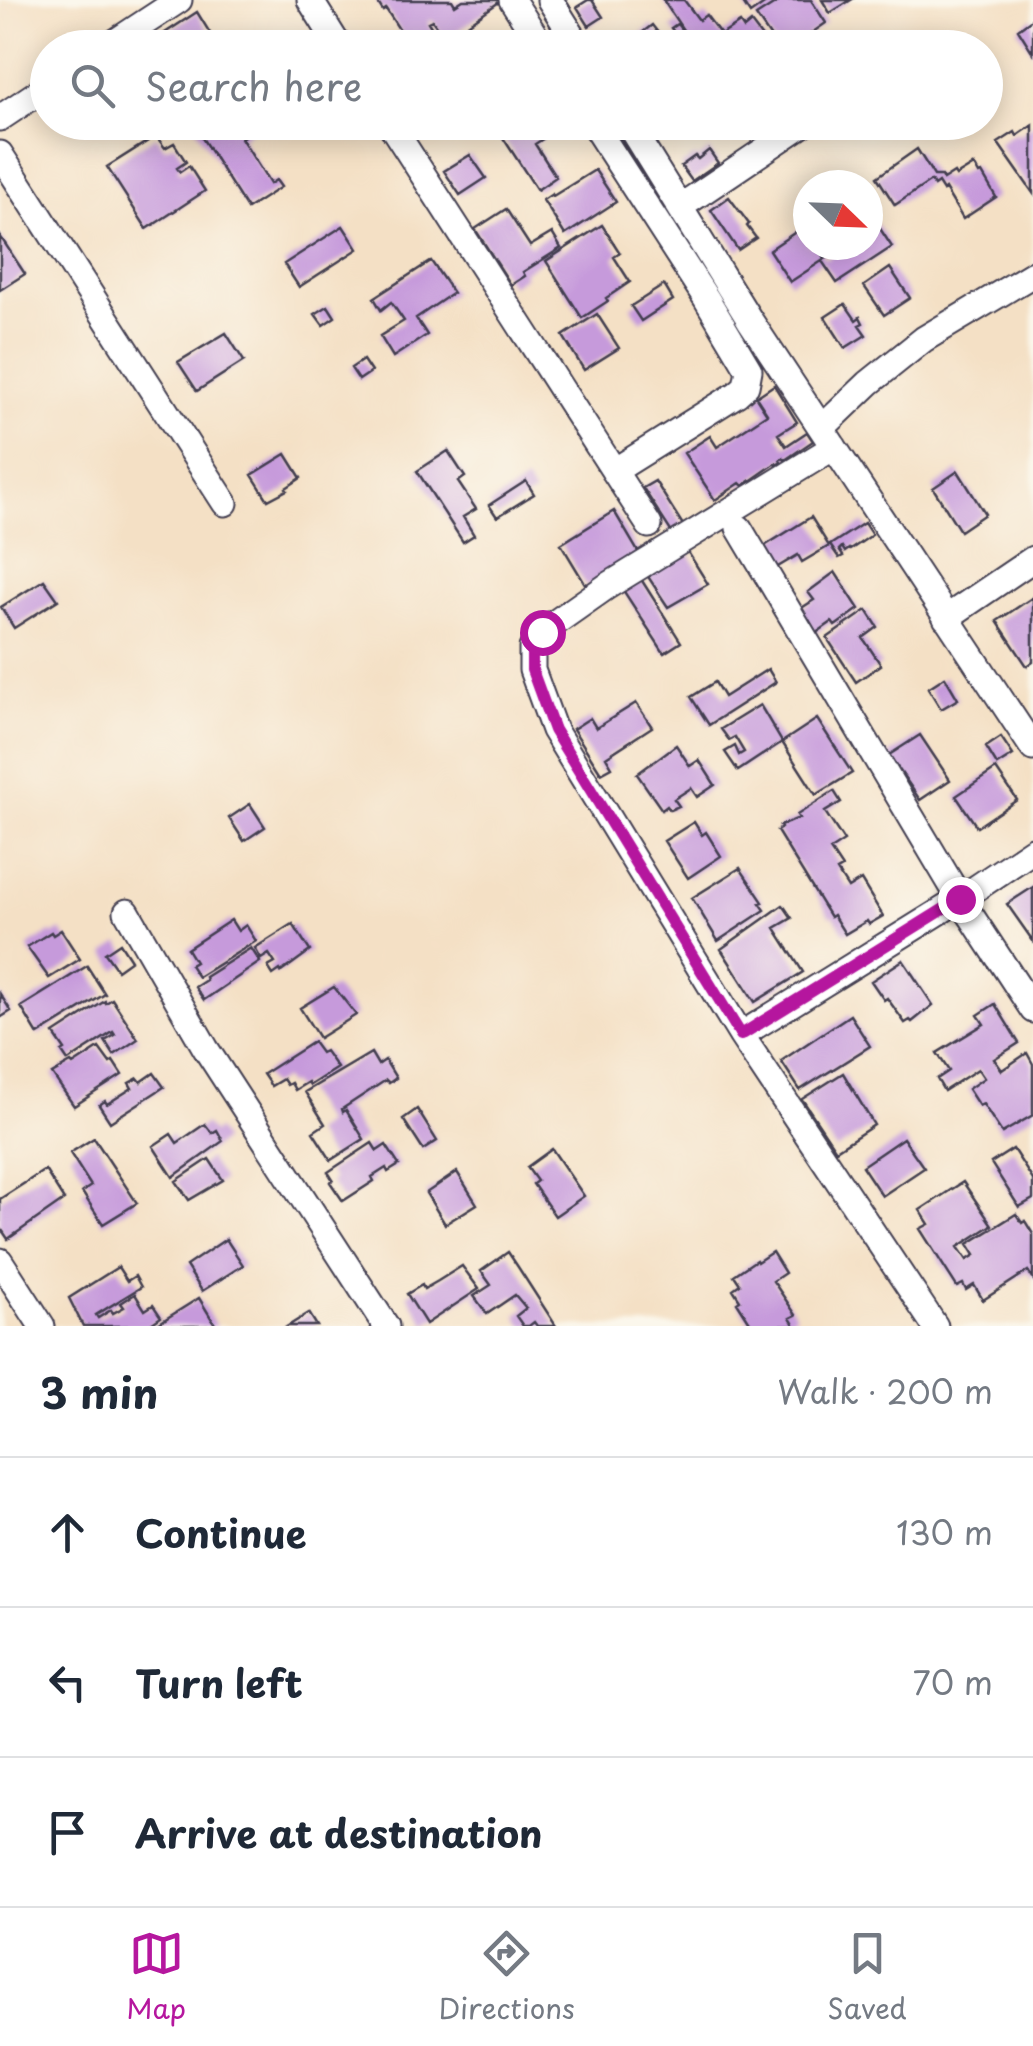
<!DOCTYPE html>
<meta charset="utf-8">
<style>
:root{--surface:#fff;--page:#f6f6f7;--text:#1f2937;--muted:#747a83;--line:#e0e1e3;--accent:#b5179e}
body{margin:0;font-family:"Playpen Sans",sans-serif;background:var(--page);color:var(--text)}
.compass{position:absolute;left:793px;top:170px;width:90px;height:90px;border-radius:50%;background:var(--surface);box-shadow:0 5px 25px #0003;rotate:113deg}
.stop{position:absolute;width:30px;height:30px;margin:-22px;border:8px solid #b5179e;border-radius:50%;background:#fff}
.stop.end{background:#b5179e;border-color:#fff;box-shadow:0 2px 10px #0008}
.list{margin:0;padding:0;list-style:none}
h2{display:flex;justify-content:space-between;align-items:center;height:130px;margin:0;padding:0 40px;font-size:42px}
h2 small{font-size:32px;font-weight:400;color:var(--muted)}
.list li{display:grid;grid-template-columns:65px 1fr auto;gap:30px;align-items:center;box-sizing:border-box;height:150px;padding:0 40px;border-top:2px solid var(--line)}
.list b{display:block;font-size:38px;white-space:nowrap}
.list em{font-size:32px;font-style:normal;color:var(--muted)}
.icon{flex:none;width:55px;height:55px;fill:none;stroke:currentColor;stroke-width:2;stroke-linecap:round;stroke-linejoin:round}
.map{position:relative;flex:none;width:1033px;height:1326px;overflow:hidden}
.search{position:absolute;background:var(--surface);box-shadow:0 5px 25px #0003;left:30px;right:30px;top:30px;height:110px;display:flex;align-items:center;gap:25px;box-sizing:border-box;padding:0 35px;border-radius:55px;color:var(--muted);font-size:38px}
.sheet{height:580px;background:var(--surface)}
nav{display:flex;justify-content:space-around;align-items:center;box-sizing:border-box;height:140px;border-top:2px solid var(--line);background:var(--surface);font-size:28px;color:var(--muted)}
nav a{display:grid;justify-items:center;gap:5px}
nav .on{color:var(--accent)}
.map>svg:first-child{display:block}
.building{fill:#c69adb}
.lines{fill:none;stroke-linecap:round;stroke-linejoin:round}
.minor-casing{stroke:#423e50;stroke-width:29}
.minor{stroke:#fff;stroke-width:25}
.route{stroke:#b5179e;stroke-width:12}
</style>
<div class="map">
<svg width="1033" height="1326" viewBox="0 0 1033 1326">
<rect width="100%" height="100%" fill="#fbf7ec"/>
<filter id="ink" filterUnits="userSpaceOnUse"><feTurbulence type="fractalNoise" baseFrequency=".01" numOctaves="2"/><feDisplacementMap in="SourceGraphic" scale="20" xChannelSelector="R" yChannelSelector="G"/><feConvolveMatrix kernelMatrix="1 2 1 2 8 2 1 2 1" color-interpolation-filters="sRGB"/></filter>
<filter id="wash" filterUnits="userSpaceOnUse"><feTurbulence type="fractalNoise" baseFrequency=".0048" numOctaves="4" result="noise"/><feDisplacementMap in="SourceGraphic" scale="40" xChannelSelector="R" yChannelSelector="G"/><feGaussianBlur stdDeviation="2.25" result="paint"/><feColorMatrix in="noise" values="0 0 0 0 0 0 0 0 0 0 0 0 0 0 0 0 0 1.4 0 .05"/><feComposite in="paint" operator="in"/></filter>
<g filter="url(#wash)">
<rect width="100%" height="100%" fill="#f4e0c5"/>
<g id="blocks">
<path class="building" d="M 376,0 L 452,0 L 455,5 L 463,0 L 502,0 L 456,32 L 460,39 L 450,46 L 432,20 L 428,22 L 444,48 L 408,48 L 402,39 L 404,37 L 386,9 L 383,11 Z
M 588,0 L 592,0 L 603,17 L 589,26 L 577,7 Z
M 663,0 L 684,0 L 699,20 L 706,15 L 721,35 L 740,23 L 744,29 L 751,23 L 770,48 L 686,48 L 671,28 L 677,24 L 689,39 Z
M 741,0 L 770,0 L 750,14 Z
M 781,0 L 811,0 L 826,23 L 790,48 L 778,48 L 756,16 Z
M 822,0 L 851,0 L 830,13 Z
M 197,12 L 210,33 L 186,48 L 142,48 Z
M 1033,18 L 1033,53 L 1018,29 Z
M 652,25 L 670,48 L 633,48 L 629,43 Z
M 192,122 L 255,122 L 258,127 L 241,138 L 270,184 L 276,180 L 281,187 L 247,209 Z
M 502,122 L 521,122 L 523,125 L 527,122 L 554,122 L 558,129 L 535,144 L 556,177 L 537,190 L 500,133 L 506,129 Z
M 1033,125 L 1033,193 L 998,143 L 1015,132 L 1017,136 Z
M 156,136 L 165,148 L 174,143 L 186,162 L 177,168 L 180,172 L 189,166 L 205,191 L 147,229 L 107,167 Z
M 917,149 L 934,176 L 941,176 L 943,180 L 954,173 L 956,176 L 974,165 L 979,174 L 982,173 L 996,197 L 963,219 L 945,189 L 943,191 L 938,183 L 934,186 L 931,181 L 895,205 L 877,177 Z
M 709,150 L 718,163 L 692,181 L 681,166 L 695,156 L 698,159 Z
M 470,155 L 486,178 L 460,195 L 444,171 Z
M 595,170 L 616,202 L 565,235 L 543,200 L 552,194 L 553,196 Z
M 729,197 L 749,224 L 747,226 L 756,238 L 738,250 L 711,210 Z
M 506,209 L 530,246 L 552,233 L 561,248 L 523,272 L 525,276 L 511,285 L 475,229 Z
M 877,224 L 892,247 L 837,283 L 822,261 L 847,245 L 868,245 L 868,231 Z
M 602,225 L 620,253 L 614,257 L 630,282 L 606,298 L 608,301 L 582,318 L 546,261 Z
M 806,225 L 808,245 L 826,245 L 822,248 L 824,251 L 821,253 L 825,259 L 790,282 L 769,250 Z
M 343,226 L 358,249 L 299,287 L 284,264 Z
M 0,236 L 25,274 L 0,290 Z
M 431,261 L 453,293 L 416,318 L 427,335 L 393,357 L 380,336 L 404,321 L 391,302 L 381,310 L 374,298 Z
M 890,268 L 910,298 L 884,315 L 864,286 Z
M 664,285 L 673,300 L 641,321 L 631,306 Z
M 845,304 L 856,320 L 860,317 L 863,323 L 859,325 L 866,335 L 845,348 L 825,317 Z
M 328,306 L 335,317 L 323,325 L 315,314 Z
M 597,314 L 619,348 L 584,370 L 563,336 Z
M 226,333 L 244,361 L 197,391 L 178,362 Z
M 363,360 L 371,372 L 359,380 L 351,368 Z
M 774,385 L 797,422 L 778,434 L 786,446 L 807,432 L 813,441 L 785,460 L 783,458 L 780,460 L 781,462 L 777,465 L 776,463 L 743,486 L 740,483 L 715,500 L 684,453 L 710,436 L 717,447 L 767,414 L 756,397 Z
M 448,451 L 465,477 L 458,482 L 476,509 L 463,517 L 474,535 L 463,542 L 417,471 Z
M 286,454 L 301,478 L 286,488 L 287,490 L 268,500 L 252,475 Z
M 958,471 L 985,514 L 960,531 L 933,488 Z
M 526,481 L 534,494 L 497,517 L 489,505 Z
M 655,481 L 683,525 L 672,533 L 643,488 Z
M 614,511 L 640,555 L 587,587 L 561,544 Z
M 811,517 L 829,546 L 802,562 L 798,555 L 776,568 L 763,547 Z
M 864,523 L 872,535 L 850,550 L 849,549 L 845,552 L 842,547 L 839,550 L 843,556 L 839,558 L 830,545 Z
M 686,549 L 708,584 L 668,607 L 645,572 Z
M 835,572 L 859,609 L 835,626 L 832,622 L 812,636 L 797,611 L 814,600 L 808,592 Z
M 639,576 L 681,642 L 664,653 L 621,587 Z
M 44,580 L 58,600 L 14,628 L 1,607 Z
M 1033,597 L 1033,662 L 1027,666 L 997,621 Z
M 867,610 L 878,627 L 863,638 L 881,665 L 856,682 L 827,638 Z
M 768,669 L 776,682 L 709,725 L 691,697 L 715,682 L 724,697 Z
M 945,677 L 958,699 L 941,709 L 928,688 Z
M 636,703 L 652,727 L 606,757 L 612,767 L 601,773 L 573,729 L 590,718 L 596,728 Z
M 760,705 L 782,742 L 738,771 L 725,752 L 735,746 L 739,755 L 744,752 L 735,737 L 729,740 L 721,729 Z
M 817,719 L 852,773 L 816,795 L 782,742 Z
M 920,735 L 950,780 L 920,800 L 889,755 Z
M 1001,737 L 1013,755 L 997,765 L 986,747 Z
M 676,745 L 690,766 L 699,760 L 715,785 L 697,797 L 691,788 L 674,799 L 679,806 L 670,810 L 667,806 L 662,810 L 637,774 Z
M 996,769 L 1017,800 L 977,827 L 956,796 Z
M 834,791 L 841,802 L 825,812 L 844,841 L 830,850 L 842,868 L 837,871 L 848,888 L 861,880 L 883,916 L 869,924 L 867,921 L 845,934 L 833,915 L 830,917 L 777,831 L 781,828 L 780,826 L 799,818 L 797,815 Z
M 250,804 L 265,827 L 244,841 L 229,818 Z
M 694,822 L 702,835 L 706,832 L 721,856 L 688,878 L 664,841 Z
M 740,868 L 763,902 L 760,903 L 765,910 L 718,941 L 692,898 Z
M 1033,887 L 1033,941 L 1007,904 Z
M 783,905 L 792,918 L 775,928 L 803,972 L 755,1002 L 721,949 Z
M 231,920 L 238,931 L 246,925 L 256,941 L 198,977 L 190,965 L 195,962 L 187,949 Z
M 293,924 L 310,951 L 281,972 L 280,970 L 273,975 L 268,967 L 275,963 L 269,954 L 261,959 L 255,948 Z
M 61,930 L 80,959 L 49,978 L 27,947 L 51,932 L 53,935 Z
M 120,943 L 131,960 L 117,970 L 105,953 Z
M 251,948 L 260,962 L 204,1000 L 195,987 L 206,980 L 205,977 Z
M 903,960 L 933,1005 L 912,1022 L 910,1020 L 905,1023 L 887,998 L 884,1000 L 871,981 Z
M 87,966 L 105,994 L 38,1035 L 21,1007 Z
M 334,987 L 356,1015 L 319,1038 L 300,1008 Z
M 0,994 L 11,1011 L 0,1018 Z
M 112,999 L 138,1039 L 114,1055 L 105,1041 L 115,1035 L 113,1032 L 68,1061 L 62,1052 L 65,1050 L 54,1034 L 105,1001 L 106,1003 Z
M 995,1004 L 1019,1043 L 994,1059 L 1002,1070 L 1027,1053 L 1033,1064 L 1033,1115 L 1002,1133 L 983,1104 L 979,1106 L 968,1089 L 984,1078 L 978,1069 L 944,1091 L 937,1079 L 949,1071 L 937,1053 L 984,1024 L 978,1015 Z
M 850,1015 L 870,1046 L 800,1090 L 781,1061 Z
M 313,1042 L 321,1053 L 325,1051 L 337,1068 L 310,1085 L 308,1082 L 295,1090 L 291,1083 L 287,1085 L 283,1079 L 271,1086 L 263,1074 Z
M 99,1048 L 110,1063 L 113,1061 L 122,1075 L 74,1106 L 52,1074 L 71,1063 L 73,1065 Z
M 371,1053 L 378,1065 L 385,1060 L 396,1078 L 389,1083 L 386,1080 L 342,1109 L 343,1112 L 346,1110 L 364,1139 L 331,1160 L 313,1132 L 325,1124 L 305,1092 Z
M 154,1073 L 164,1087 L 110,1122 L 99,1105 L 105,1101 L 107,1104 L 132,1088 L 129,1083 L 138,1078 L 141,1082 Z
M 843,1073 L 874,1125 L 836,1150 L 802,1099 Z
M 417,1109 L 437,1141 L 423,1150 L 403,1119 Z
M 205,1124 L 212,1133 L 217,1130 L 223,1141 L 173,1177 L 153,1146 L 171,1134 L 177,1143 Z
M 94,1138 L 137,1203 L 103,1224 L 82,1192 L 91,1186 L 70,1153 Z
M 903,1138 L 924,1168 L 882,1196 L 862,1166 Z
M 372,1143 L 377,1151 L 386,1145 L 399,1165 L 388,1172 L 386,1168 L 372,1177 L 374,1181 L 343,1201 L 330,1182 L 333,1180 L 328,1172 Z
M 552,1149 L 584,1196 L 555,1216 L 533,1184 L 537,1181 L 527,1167 Z
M 1013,1149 L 1033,1180 L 1033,1199 L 1019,1207 L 991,1163 Z
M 209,1159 L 223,1180 L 189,1200 L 176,1181 Z
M 45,1170 L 64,1200 L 8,1239 L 0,1227 L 0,1199 Z
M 457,1172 L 477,1204 L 445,1224 L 426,1193 Z
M 963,1182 L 992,1225 L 958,1247 L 967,1260 L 975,1255 L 968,1244 L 1016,1214 L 1022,1223 L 1025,1221 L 1033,1234 L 1033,1279 L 1028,1271 L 983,1300 L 974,1285 L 966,1290 L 963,1284 L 957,1287 L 920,1229 L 929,1224 L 920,1210 Z
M 226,1239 L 243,1265 L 202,1291 L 186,1266 Z
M 508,1252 L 518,1267 L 556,1326 L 537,1326 L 534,1322 L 529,1326 L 523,1326 L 516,1316 L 526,1308 L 515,1295 L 487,1314 L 474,1296 L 491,1285 L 481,1271 Z
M 772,1252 L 785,1273 L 773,1281 L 796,1315 L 790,1318 L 795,1326 L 748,1326 L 751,1324 L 737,1302 L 740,1300 L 733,1289 L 740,1284 L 734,1275 L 756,1260 L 757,1262 Z
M 462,1266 L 479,1289 L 426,1324 L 407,1294 L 422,1285 L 424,1289 L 438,1281 Z
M 118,1267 L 127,1281 L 135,1276 L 141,1287 L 96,1315 L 98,1318 L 111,1310 L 113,1313 L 124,1307 L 121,1303 L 135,1294 L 145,1310 L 153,1305 L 161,1317 L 148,1326 L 83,1326 L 69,1298 Z
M 199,1298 L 216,1326 L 155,1326 L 167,1318 Z
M 309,1313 L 317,1326 L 288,1326 Z"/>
</g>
</g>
<g filter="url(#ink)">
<use href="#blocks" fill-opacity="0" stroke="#423e50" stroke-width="2.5"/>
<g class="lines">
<defs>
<path id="minor" d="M 310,0 L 340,48
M 512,0 L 543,48
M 550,0 L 580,48
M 106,48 L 179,0
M 918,48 L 923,44
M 0,118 L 48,86
M 389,122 L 649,525
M 592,122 L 706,298 L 749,370 L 746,386 L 737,394 L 614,471
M 627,122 L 749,319 L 1033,748
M 0,154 L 225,503
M 680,207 L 806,122
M 822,428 L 869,383 L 924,339 L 1033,274
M 834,447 L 606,587 L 542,632 L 532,648 L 532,670 L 554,730 L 741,1035 L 935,1326
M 739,528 L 960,899 L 1033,1010
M 946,618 L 1033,559
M 127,912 L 206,1049 L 386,1326
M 741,1035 L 960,899 L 1033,850
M 0,1261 L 42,1326"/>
</defs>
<use href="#minor" class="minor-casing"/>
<use href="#minor" class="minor"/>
</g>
</g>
<g class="lines" filter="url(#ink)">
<path class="route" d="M 542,632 L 532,648 L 532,670 L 554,730 L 741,1035 L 960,899"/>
</g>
</svg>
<svg class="compass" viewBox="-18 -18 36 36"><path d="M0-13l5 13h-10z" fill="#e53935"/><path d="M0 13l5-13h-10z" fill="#747a83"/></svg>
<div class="stop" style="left:542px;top:632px"></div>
<div class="stop end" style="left:960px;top:899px"></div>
<div class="search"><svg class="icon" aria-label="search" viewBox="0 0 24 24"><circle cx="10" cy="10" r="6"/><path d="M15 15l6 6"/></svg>Search here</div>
</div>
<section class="sheet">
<h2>3 min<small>Walk · 200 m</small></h2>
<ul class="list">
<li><svg class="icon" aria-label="ahead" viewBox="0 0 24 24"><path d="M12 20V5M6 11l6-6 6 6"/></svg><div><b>Continue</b></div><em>130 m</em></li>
<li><svg class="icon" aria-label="left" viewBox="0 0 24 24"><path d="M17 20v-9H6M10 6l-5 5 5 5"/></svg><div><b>Turn left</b></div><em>70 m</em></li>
<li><svg class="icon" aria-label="arrive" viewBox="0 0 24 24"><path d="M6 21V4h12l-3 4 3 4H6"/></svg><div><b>Arrive at destination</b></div></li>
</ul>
</section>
<nav>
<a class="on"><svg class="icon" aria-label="map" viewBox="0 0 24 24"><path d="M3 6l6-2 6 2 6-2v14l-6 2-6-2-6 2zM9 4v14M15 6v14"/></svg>Map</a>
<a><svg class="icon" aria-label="directions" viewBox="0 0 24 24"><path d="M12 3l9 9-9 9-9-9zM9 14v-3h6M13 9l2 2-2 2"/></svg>Directions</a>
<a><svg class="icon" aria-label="saved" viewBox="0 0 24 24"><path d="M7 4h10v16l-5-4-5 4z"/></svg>Saved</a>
</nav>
